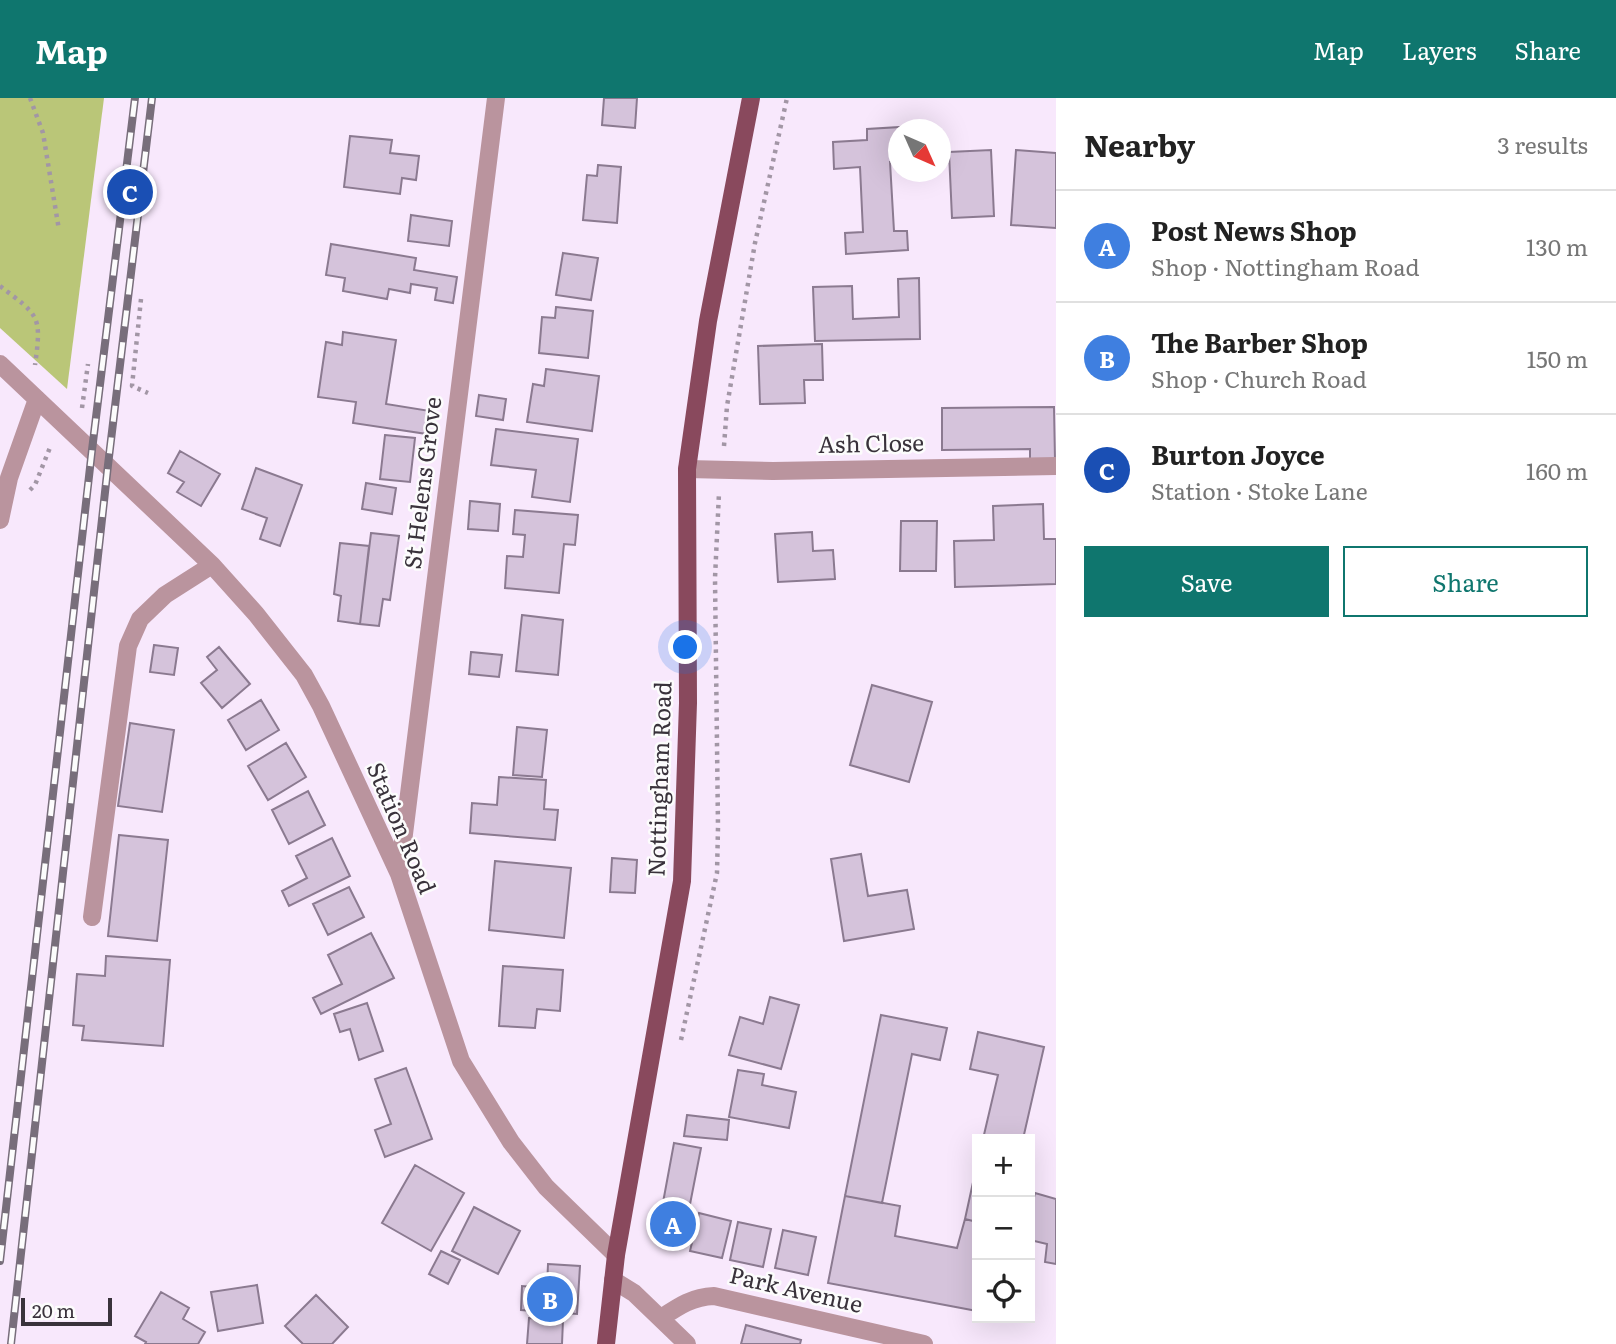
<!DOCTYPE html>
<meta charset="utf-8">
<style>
:root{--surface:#fff;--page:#f6f6f6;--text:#222;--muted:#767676;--line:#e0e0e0;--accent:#0f766e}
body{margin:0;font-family:Literata,serif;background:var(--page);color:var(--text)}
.controls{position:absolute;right:21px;bottom:21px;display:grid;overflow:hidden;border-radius:0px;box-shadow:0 7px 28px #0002}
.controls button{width:63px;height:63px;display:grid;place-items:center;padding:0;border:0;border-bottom:2px solid var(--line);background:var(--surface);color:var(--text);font:35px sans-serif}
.compass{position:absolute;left:888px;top:21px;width:63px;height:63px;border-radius:50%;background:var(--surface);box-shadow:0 7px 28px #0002;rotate:135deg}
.scale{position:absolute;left:21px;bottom:18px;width:91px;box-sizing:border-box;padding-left:7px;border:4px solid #39323b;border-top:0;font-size:19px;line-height:24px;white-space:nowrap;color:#39323b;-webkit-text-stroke:5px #fcfcfc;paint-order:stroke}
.you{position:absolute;left:686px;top:550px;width:24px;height:24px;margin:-18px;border:5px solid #fff;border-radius:50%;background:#1a73e8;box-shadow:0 0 0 10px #1a73e833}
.badge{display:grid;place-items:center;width:46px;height:46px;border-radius:50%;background:var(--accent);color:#fff;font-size:23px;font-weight:700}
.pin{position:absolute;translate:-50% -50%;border:4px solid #fff;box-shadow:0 2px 7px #0006}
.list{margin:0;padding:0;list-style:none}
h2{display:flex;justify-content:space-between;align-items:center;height:91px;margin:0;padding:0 28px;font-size:30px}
h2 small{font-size:23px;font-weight:400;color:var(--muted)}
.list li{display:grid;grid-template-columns:46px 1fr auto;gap:21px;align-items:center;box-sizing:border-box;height:112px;padding:0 28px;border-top:2px solid var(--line)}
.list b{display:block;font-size:26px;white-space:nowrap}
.list p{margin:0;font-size:23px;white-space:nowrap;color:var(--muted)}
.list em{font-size:23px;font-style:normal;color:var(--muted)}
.actions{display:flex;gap:14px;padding:21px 28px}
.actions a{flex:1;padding:16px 0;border:2px solid var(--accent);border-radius:0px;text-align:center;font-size:24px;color:var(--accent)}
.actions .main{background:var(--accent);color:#fff}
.icon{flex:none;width:38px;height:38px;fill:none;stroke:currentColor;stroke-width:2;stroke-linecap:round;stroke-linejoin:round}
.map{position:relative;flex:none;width:1056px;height:1246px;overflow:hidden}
header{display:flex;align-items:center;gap:42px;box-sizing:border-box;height:98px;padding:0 35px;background:var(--accent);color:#fff}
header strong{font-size:33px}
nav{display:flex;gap:38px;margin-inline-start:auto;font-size:24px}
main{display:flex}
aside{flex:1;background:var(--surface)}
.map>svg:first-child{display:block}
.green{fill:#bac678}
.building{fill:#d5c3db;stroke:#8b7a90;stroke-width:2}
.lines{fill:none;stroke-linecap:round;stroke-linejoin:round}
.path{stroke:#a296a5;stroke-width:4.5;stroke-dasharray:3.5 5;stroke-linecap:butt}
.minor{stroke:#ba949e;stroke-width:18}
.major{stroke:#89495d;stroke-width:18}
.rail-casing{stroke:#786e7b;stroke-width:8}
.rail{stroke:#fcfcfc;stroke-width:5;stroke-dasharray:16;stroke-linecap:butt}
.labels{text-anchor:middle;stroke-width:5;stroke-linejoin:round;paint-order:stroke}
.street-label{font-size:23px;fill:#39323b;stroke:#fcfcfc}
</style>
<header>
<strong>Map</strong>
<nav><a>Map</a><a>Layers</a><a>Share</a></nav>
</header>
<main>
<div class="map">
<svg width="1056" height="1246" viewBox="0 0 1056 1246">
<rect width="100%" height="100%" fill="#f8e8fc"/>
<path class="green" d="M 0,0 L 104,0 L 67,291 L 0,230 Z"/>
<path class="building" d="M 604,0 L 637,0 L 635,30 L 602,27 Z
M 901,29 L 898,32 L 898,64 L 890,64 L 894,133 L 907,133 L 908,152 L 846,156 L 845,135 L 863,134 L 860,69 L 834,71 L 833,44 L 867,42 L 867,31 Z
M 350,38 L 392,42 L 390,55 L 419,58 L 416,82 L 402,80 L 400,96 L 344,89 Z
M 991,52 L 994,118 L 952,120 L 949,54 Z
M 1016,52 L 1056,55 L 1056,130 L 1011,127 Z
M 598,67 L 621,69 L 617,125 L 583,122 L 587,77 L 597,78 Z
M 411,117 L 452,123 L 449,148 L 408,143 Z
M 331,146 L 416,160 L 414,172 L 457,179 L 453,205 L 435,202 L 437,190 L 411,186 L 410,195 L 389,191 L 387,201 L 343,193 L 345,180 L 326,177 Z
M 563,155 L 598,160 L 591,202 L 556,197 Z
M 919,180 L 920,241 L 815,243 L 813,189 L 852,188 L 853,221 L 899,219 L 898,181 Z
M 556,209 L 593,213 L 588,260 L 539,255 L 542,219 L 555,220 Z
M 343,234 L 396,242 L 386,306 L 430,313 L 427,336 L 353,325 L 356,304 L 318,299 L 326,244 L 342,247 Z
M 822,246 L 823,282 L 804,282 L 805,305 L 760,306 L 758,248 Z
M 546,271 L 599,278 L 592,333 L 527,324 L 533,286 L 544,288 Z
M 479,297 L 506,301 L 503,322 L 476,318 Z
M 1054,309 L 1055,362 L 1030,363 L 1030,351 L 942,352 L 942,310 Z
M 496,331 L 578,341 L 570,404 L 532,399 L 536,372 L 491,367 Z
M 385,337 L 415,340 L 410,384 L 380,381 Z
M 180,353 L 220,376 L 201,408 L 177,394 L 184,384 L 168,375 Z
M 256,370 L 302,387 L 280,448 L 260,441 L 267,420 L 242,411 Z
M 366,385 L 396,390 L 392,416 L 362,411 Z
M 470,403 L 500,406 L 498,433 L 468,431 Z
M 1043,406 L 1044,441 L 1056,441 L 1056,486 L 955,489 L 954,443 L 994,442 L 993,408 Z
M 515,412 L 578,417 L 575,447 L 564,446 L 559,495 L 505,490 L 507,458 L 523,459 L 525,437 L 513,436 Z
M 901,423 L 937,423 L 936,473 L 900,473 Z
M 812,434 L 813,453 L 833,452 L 835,481 L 778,484 L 775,436 Z
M 371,435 L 399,438 L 390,502 L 383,501 L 379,528 L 360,526 Z
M 340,445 L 369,448 L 360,526 L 338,523 L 341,498 L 334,496 Z
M 522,517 L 563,522 L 558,577 L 516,573 Z
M 154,547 L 178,550 L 174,577 L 150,574 Z
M 219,549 L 250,586 L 222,610 L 201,585 L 217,572 L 207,559 Z
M 471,554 L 502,557 L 499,579 L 469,576 Z
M 872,587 L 932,604 L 909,684 L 850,667 Z
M 261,602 L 279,632 L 246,652 L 228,622 Z
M 130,625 L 174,632 L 162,714 L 118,708 Z
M 517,629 L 547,632 L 542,679 L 513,677 Z
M 286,645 L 306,679 L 268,702 L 248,668 Z
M 499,679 L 546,682 L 544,711 L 558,712 L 555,742 L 470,735 L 472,705 L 497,707 Z
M 308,693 L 325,727 L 289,746 L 272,712 Z
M 119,737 L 168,742 L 157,843 L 108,838 Z
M 332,740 L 350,778 L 289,808 L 282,793 L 307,780 L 296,758 Z
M 861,756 L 868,798 L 907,792 L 914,831 L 844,843 L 831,761 Z
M 612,760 L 637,762 L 635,795 L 610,794 Z
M 495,763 L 571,770 L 564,840 L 489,832 Z
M 349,789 L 364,819 L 328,837 L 313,806 Z
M 371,835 L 394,880 L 321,916 L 313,900 L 342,886 L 328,857 Z
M 106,858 L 170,862 L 163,948 L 82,942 L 84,928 L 73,927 L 77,876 L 105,878 Z
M 503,868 L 563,872 L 560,913 L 537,911 L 535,930 L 499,928 Z
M 770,899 L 799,907 L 781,971 L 729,957 L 740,919 L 763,926 Z
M 367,905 L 383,953 L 359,962 L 350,931 L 340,934 L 334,916 Z
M 881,917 L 947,930 L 940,962 L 912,956 L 882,1105 L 845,1098 Z
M 978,934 L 1044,949 L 1023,1041 L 983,1041 L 998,977 L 970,971 Z
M 406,970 L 432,1041 L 385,1059 L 375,1032 L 391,1026 L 375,981 Z
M 738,972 L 764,976 L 762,987 L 796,994 L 789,1030 L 729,1019 Z
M 687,1017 L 729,1022 L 727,1042 L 684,1038 Z
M 674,1045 L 701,1050 L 683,1142 L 657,1137 Z
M 977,1066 L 977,1124 L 965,1121 Z
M 415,1067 L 464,1095 L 431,1153 L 382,1125 Z
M 1035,1095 L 1056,1101 L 1056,1166 L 1045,1164 L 1047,1146 L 1030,1142 L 1030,1117 Z
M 845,1098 L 900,1108 L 895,1138 L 957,1150 L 965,1121 L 977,1124 L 977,1213 L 828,1185 Z
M 474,1109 L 520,1133 L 498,1176 L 452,1153 Z
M 699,1115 L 731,1123 L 722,1160 L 690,1153 Z
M 738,1124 L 771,1131 L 763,1169 L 730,1162 Z
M 783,1132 L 816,1139 L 808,1177 L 775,1170 Z
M 441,1153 L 460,1162 L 448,1186 L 429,1176 Z
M 548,1166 L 580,1168 L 577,1216 L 521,1212 L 522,1188 L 547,1190 Z
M 257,1187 L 263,1225 L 218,1233 L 211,1194 Z
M 161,1194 L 189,1210 L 183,1221 L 205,1234 L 198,1246 L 145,1246 L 146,1244 L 135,1238 Z
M 316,1197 L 348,1229 L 332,1246 L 303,1246 L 285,1228 Z
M 529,1220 L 563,1222 L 562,1246 L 527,1246 Z
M 746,1227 L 801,1242 L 800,1246 L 741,1246 Z"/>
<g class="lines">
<path class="path" d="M 30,0 L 43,35 L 59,132
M 0,188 C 39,218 42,217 35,267
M 141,201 L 132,288 L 148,295
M 82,310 L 88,266
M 724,348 L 727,308 L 755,145 L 787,0
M 30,392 L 35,387 L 51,347
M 681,942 L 717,775 L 718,729 L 715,480 L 719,395"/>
<path class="minor" d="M 0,266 L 212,467 L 256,516 L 304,577 L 321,608 L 399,776 L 461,963 L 511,1044 L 546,1089 L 616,1157
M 687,371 L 773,373 L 1056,368
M 0,422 L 9,380 L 37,301
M 399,776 L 496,0
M 92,819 L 128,548 L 140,521 L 165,497 L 212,467
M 613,1182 L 634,1195 L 687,1246
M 661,1220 C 679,1208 692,1199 714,1198 L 924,1246"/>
<path class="major" d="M 606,1246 L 616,1157 L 682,783 L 688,605 L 687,371 L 708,223 L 751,0"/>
<defs>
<path id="rail" d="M 0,1163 L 92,352 L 135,0
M 11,1246 L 108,367 L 152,0"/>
</defs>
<use href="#rail" class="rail-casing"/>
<use href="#rail" class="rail"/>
</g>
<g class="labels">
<g class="street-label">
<text transform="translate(871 346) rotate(-1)" y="8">Ash Close</text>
<text transform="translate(423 385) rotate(-83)" y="8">St Helens Grove</text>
<text transform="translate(660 681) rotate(-88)" y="8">Nottingham Road</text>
<text transform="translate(401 730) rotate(67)" y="8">Station Road</text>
<text transform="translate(796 1192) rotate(13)" y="8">Park Avenue</text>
</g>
</g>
</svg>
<div class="controls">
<button>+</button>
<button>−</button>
<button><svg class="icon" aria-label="locate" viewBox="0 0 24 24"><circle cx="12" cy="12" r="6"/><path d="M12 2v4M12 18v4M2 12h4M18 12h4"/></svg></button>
</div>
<svg class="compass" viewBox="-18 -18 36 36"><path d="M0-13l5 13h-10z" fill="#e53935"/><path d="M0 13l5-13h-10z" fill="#767676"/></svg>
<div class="scale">20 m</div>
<div class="you"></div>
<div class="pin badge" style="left:673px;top:1126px;background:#3f7fe0">A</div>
<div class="pin badge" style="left:550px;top:1201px;background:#3f7fe0">B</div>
<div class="pin badge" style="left:130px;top:94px;background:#1a4fb4">C</div>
</div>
<aside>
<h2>Nearby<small>3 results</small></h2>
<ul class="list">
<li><span class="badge" style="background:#3f7fe0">A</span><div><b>Post News Shop</b><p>Shop · Nottingham Road</p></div><em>130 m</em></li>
<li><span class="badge" style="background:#3f7fe0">B</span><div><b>The Barber Shop</b><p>Shop · Church Road</p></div><em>150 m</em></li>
<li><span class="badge" style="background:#1a4fb4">C</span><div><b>Burton Joyce</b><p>Station · Stoke Lane</p></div><em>160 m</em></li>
</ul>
<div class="actions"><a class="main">Save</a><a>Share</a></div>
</aside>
</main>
